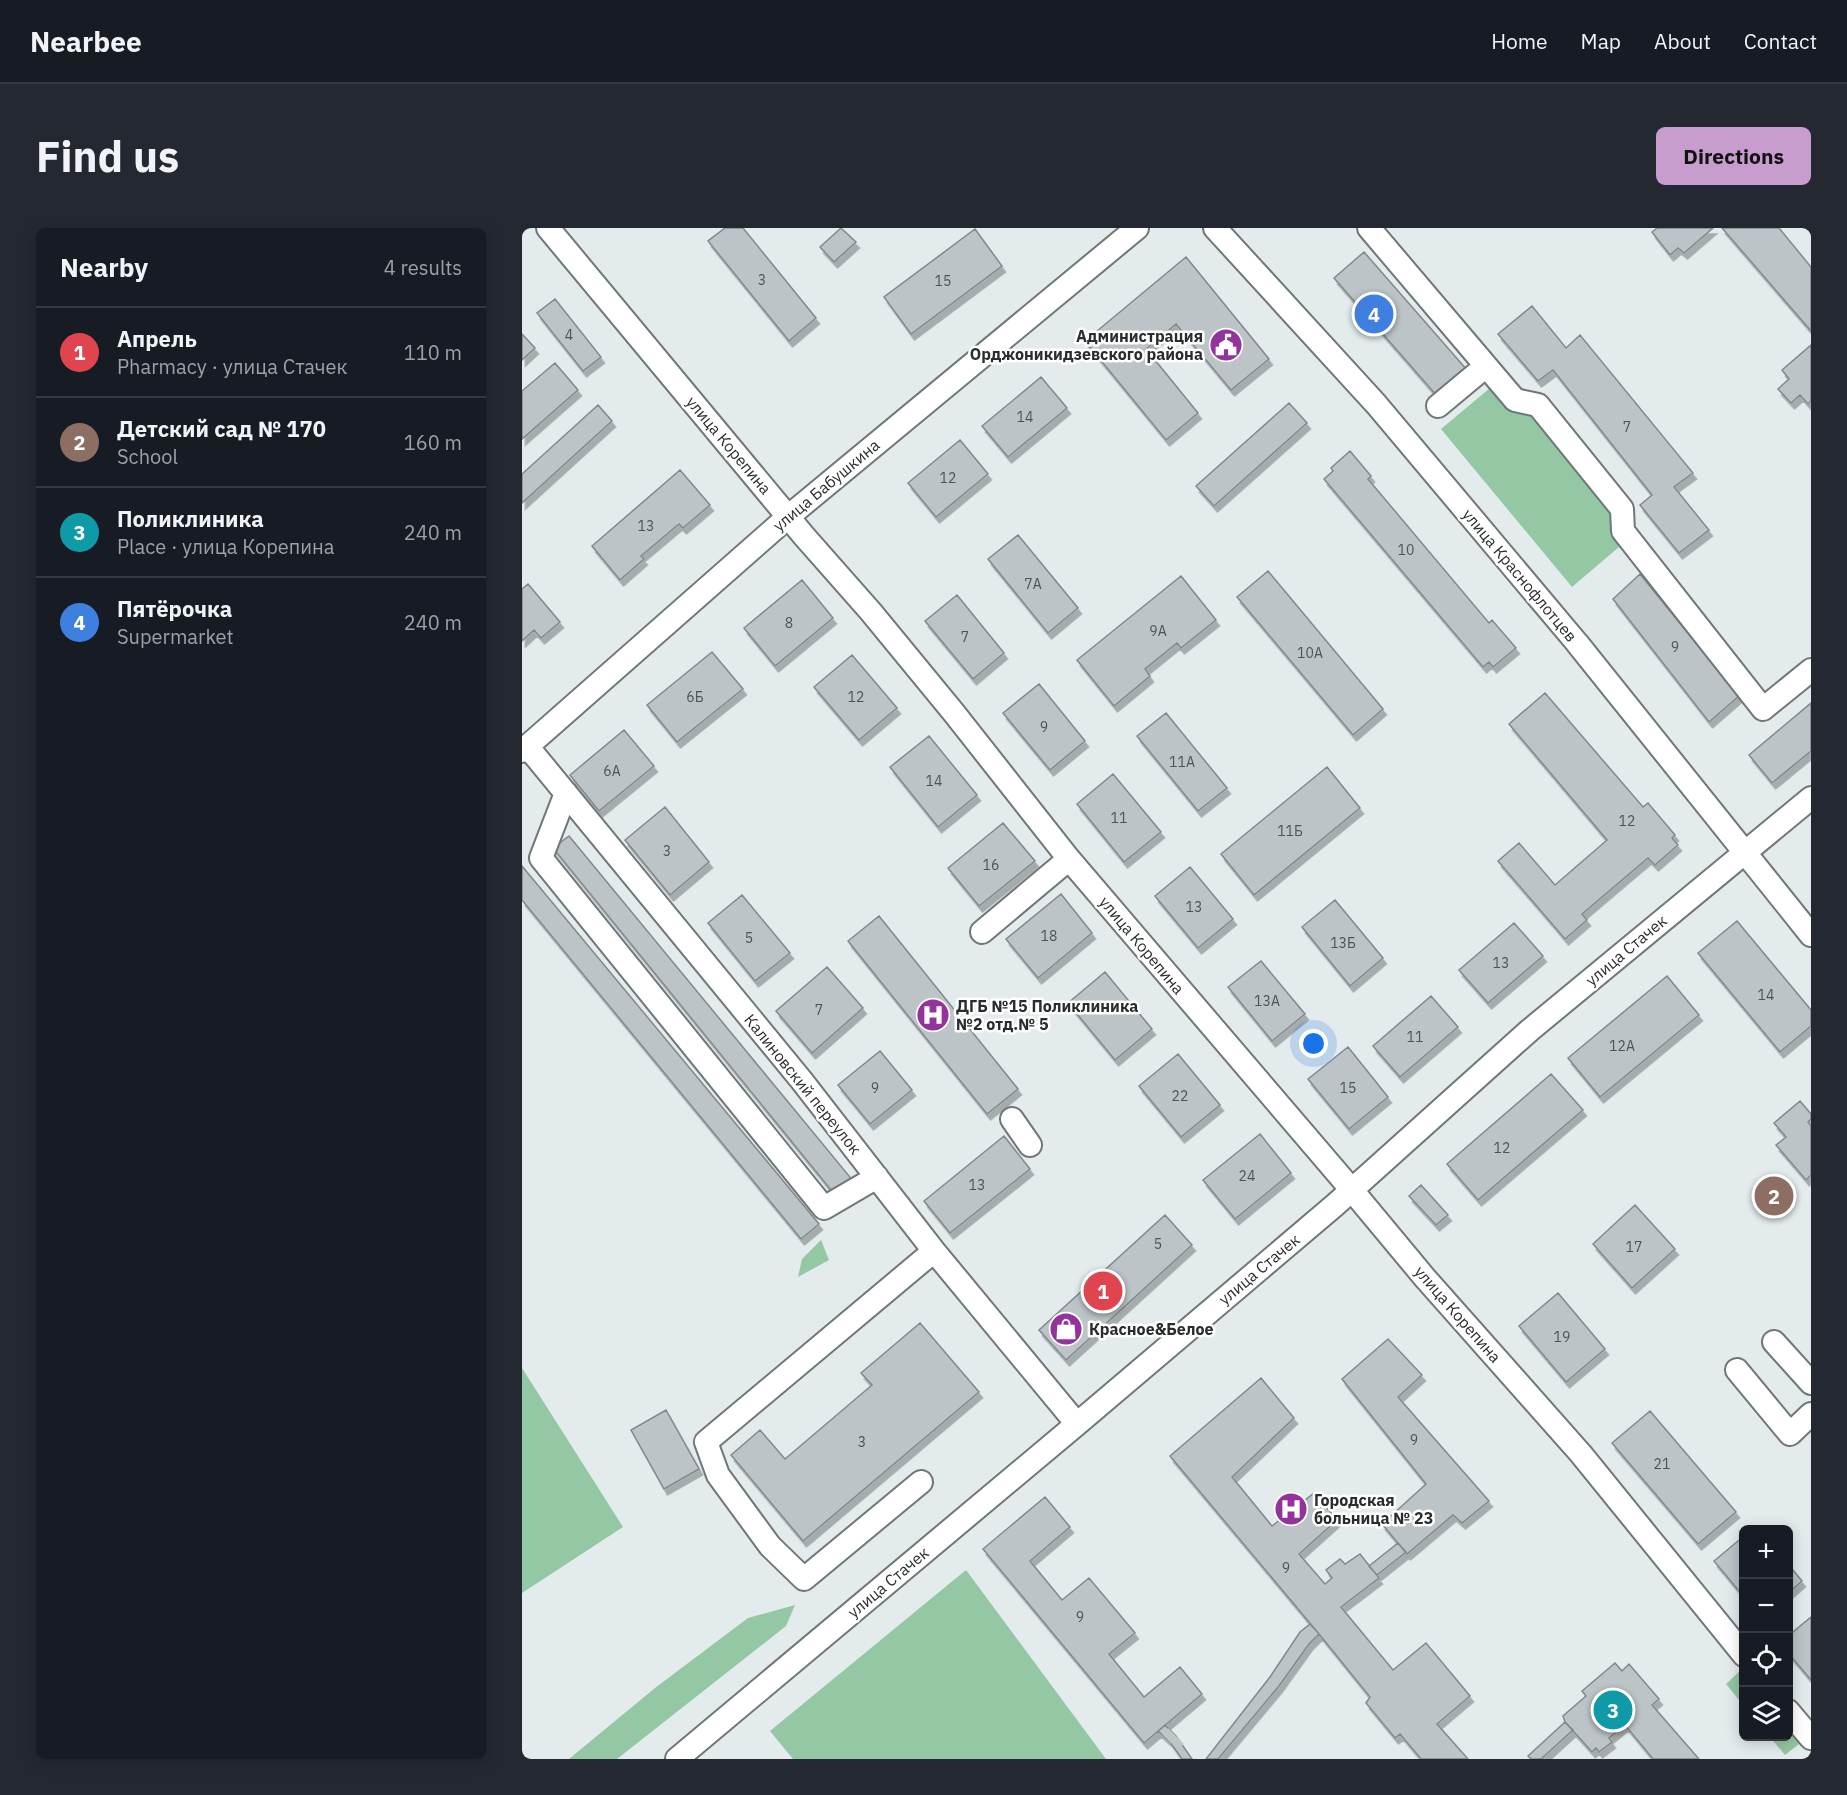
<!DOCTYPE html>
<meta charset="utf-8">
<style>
:root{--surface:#171b24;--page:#242831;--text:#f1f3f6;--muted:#9ea1a6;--line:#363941;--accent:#c79dce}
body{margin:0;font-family:"IBM Plex Sans",sans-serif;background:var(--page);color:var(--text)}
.controls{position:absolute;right:18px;bottom:18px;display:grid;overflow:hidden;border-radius:9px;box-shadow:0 3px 15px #0003}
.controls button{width:54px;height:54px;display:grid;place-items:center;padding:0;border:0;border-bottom:2px solid var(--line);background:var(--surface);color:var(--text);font:30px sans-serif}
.you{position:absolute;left:792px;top:816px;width:21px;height:21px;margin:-15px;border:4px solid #fff;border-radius:50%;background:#1a73e8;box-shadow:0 0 0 9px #1a73e833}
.badge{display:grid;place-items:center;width:39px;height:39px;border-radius:50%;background:var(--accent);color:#fff;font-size:20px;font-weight:700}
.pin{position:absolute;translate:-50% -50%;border:3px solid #fff;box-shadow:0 2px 6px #0006}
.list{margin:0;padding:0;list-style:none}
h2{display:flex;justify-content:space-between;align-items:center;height:78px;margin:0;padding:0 24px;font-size:26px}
h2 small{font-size:20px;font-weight:400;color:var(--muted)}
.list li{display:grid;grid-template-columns:39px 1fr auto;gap:18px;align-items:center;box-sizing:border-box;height:90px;padding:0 24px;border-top:2px solid var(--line)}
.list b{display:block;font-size:22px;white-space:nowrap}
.list p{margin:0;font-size:20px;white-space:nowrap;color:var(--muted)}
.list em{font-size:20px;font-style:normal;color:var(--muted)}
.icon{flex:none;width:33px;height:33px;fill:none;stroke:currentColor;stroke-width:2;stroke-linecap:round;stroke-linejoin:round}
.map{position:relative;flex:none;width:1289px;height:1531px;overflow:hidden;border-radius:9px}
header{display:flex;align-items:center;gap:36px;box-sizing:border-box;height:84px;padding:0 30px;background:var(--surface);border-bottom:2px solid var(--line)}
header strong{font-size:28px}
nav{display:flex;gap:33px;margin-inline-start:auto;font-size:21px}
.intro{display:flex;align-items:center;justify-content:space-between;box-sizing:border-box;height:144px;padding:0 36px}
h1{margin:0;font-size:42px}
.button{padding:15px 27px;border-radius:9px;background:var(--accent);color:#111;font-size:21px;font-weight:700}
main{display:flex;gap:36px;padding:0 36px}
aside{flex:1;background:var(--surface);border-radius:9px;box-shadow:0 3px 15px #0003}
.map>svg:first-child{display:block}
.green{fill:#94c7a3}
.building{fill:#bcc4c7;stroke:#82898c;stroke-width:1.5;filter:url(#shadow)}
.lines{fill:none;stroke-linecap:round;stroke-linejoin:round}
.minor-tunnel{stroke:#bec5c6;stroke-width:22;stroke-dasharray:22 11;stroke-linecap:butt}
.minor-casing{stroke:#6f7778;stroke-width:26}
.minor{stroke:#fff;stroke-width:22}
.labels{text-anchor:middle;stroke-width:5;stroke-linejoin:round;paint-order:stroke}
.number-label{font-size:14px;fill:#4e5354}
.poi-label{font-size:16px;font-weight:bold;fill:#2a2d2d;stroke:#fff;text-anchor:start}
.street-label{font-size:16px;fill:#2a2d2d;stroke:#fff}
</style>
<header>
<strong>Nearbee</strong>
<nav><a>Home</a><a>Map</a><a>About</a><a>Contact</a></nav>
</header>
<div class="intro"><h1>Find us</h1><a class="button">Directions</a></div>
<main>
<aside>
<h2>Nearby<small>4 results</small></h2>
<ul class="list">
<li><span class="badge" style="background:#e0444e">1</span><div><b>Апрель</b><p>Pharmacy · улица Стачек</p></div><em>110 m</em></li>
<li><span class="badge" style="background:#8d6e63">2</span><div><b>Детский сад № 170</b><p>School</p></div><em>160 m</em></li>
<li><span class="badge" style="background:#0f9aa8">3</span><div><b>Поликлиника</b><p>Place · улица Корепина</p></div><em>240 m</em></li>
<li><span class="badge" style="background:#3f7fe0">4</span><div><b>Пятёрочка</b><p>Supermarket</p></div><em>240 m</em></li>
</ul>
</aside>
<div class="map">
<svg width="1289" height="1531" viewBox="0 0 1289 1531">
<defs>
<filter id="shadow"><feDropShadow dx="3.5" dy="6" stdDeviation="0" flood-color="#0004"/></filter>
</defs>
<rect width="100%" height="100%" fill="#e3ebec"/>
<path class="green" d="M 968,160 L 991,185 L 1011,186 L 1089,283 L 1097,319 L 1050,359 L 919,201 Z
M 299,1012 L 307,1032 L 276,1049 L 280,1031 Z
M 0,1140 L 101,1299 L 0,1365 Z
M 444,1342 L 584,1531 L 271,1531 L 248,1503 Z
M 273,1377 L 264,1398 L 95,1531 L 47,1531 L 133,1460 L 226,1390 Z
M 1221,1440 L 1221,1477 L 1204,1456 Z
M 1267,1490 L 1281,1513 L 1263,1527 L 1248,1509 L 1266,1508 Z"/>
<path class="building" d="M 203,0 L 221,0 L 294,90 L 267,113 L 186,13 Z
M 319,0 L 334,14 L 312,34 L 298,19 Z
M 1135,0 L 1191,0 L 1162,25 L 1156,20 L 1148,27 L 1130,4 Z
M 1200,0 L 1257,0 L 1289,39 L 1289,103 Z
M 453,1 L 480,38 L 389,106 L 362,69 Z
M 842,24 L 945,142 L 915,168 L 812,50 Z
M 664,29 L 747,131 L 709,162 L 654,96 L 624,121 L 676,185 L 644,212 L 563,113 Z
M 33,71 L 79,129 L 61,143 L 15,85 Z
M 1010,78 L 1044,120 L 1058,107 L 1171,245 L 1152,259 L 1187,302 L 1157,325 L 1118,277 L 1130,267 L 1031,142 L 1016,153 L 976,106 Z
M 0,106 L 13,120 L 0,132 Z
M 1289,117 L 1289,173 L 1286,176 L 1278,167 L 1269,175 L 1256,161 L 1267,151 L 1260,142 Z
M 33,135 L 56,162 L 0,211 L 0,163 Z
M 519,149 L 545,180 L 486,229 L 460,198 Z
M 767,175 L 785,195 L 692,278 L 674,258 Z
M 76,177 L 90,193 L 0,275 L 0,246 Z
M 438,212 L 466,246 L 414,289 L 386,255 Z
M 828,223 L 849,248 L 846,251 L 967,395 L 970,392 L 994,420 L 971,439 L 967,434 L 961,439 L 802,251 L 811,243 L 809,240 Z
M 158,242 L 188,277 L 161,300 L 157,296 L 119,328 L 122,331 L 98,352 L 70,318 Z
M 496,307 L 556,380 L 526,405 L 466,331 Z
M 746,343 L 861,481 L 831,507 L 715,369 Z
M 1118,346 L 1217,468 L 1187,494 L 1091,371 Z
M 659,348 L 694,392 L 659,420 L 655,415 L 623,441 L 628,448 L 592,478 L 555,432 Z
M 280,352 L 311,390 L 253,438 L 222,400 Z
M 6,356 L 38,394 L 19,410 L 12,402 L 0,413 L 0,361 Z
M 435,367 L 482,425 L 451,451 L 403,393 Z
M 190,424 L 221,461 L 155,514 L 125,477 Z
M 330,427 L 375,480 L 337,512 L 292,459 Z
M 517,456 L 563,513 L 528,542 L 481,485 Z
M 1023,465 L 1121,579 L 1126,575 L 1153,607 L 1150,610 L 1156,617 L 1133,637 L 1126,630 L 1060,686 L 1065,692 L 1043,711 L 976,633 L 997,615 L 1033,657 L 1085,612 L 987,496 Z
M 1289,475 L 1289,523 L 1250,555 L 1227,527 Z
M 644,485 L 705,560 L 676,583 L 615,508 Z
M 102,502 L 132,538 L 77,583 L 48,547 Z
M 407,508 L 455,567 L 416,599 L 368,539 Z
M 805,539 L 838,580 L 732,667 L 699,626 Z
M 591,546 L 639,604 L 602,634 L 555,576 Z
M 143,579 L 187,634 L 148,667 L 103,612 Z
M 481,595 L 513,633 L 457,678 L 426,640 Z
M 47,608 L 332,954 L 313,967 L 31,620 Z
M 0,638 L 297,996 L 279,1011 L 0,672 Z
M 668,639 L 711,691 L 676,720 L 633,668 Z
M 539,666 L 570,705 L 516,750 L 484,711 Z
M 220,667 L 268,725 L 233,753 L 186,695 Z
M 813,672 L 861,730 L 828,758 L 780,699 Z
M 357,688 L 496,861 L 465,886 L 326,713 Z
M 1215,693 L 1289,782 L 1289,798 L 1258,824 L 1176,725 Z
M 992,695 L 1021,728 L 966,775 L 937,742 Z
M 739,733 L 783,786 L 750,813 L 706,759 Z
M 305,739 L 341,780 L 290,825 L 254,783 Z
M 583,744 L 630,801 L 593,832 L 546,775 Z
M 1145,748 L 1177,787 L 1078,869 L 1046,830 Z
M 909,768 L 936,799 L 878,849 L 851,818 Z
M 826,819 L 866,869 L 827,901 L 786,851 Z
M 358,823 L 390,862 L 348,896 L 316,857 Z
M 656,826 L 698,877 L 659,909 L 617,858 Z
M 1029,846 L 1061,882 L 956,972 L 925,936 Z
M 1278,873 L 1289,886 L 1289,891 L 1286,894 L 1289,898 L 1289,947 L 1284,952 L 1254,917 L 1264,909 L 1252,895 Z
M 738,906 L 769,945 L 713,991 L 681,952 Z
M 482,908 L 508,941 L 428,1005 L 402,973 Z
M 899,957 L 926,987 L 914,997 L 887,968 Z
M 1113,977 L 1153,1021 L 1110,1060 L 1071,1016 Z
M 643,987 L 670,1017 L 544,1132 L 517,1102 Z
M 1036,1065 L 1083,1121 L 1044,1154 L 997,1098 Z
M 398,1095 L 457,1164 L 281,1313 L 209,1227 L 238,1202 L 263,1231 L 350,1157 L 339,1145 Z
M 866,1111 L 900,1147 L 876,1169 L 967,1273 L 940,1295 L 931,1287 L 885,1326 L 860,1296 L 904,1256 L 820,1151 Z
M 739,1150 L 772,1190 L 710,1249 L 750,1298 L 792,1265 L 815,1292 L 777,1326 L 803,1356 L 810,1350 L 804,1342 L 818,1331 L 823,1336 L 838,1326 L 857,1350 L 819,1379 L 871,1442 L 904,1415 L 948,1468 L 915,1496 L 946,1531 L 899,1531 L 878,1506 L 873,1510 L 844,1475 L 848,1469 L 797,1406 L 648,1228 Z
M 144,1182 L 177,1241 L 142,1261 L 109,1202 Z
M 1128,1183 L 1214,1284 L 1176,1316 L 1090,1215 Z
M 523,1269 L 548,1299 L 508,1333 L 540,1372 L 567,1350 L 613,1405 L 587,1426 L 622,1469 L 658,1439 L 680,1466 L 622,1515 L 461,1321 Z
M 1222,1308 L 1222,1369 L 1192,1333 Z
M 876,1315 L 884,1324 L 855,1347 L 847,1338 Z
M 1266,1336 L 1280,1353 L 1266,1365 Z
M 1289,1389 L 1289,1452 L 1266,1425 L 1266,1408 Z
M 788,1396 L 797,1406 L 787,1416 L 757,1458 L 696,1531 L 684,1531 L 748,1449 L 778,1404 Z
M 1093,1435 L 1100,1443 L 1107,1436 L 1137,1471 L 1130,1477 L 1177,1531 L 1131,1531 L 1103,1497 L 1087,1510 L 1090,1514 L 1077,1524 L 1074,1520 L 1070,1524 L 1043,1494 L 1041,1488 L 1064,1468 L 1060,1463 Z
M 1043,1494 L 1051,1502 L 1019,1531 L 1009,1531 L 1006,1528 Z
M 643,1497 L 654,1508 L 670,1531 L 660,1531 L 648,1514 L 636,1503 Z"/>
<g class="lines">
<path class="minor-tunnel" d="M 648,1514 L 654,1508"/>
<defs>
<path id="minor" d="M 26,0 L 282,308 L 349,384 L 432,485 L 547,631 L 829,961 L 903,1050 L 1059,1226 L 1222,1427
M 693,0 L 854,176 L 1055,415 L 1289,707
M 847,0 L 993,172 L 1016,177 L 1100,281 L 1101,303 L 1241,481 L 1289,442
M 916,178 L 964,138
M 5,518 L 280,853 L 412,1023 L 555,1196
M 0,523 L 267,288 L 615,0
M 44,565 L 19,630 L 302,980 L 355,949
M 460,704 L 547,631
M 490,891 L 508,917
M 1252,1114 L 1289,1155
M 1215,1142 L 1268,1206 L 1289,1186
M 399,1254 L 282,1351 L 248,1318 L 196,1247 L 184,1214 L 412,1023
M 1266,1483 L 1289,1510
M 155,1531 L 555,1196 L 813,977 L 1008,802 L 1289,570"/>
</defs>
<use href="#minor" class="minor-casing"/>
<use href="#minor" class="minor"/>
</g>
<defs>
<symbol id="civic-disc" viewBox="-11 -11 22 22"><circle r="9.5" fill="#93349d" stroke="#fff"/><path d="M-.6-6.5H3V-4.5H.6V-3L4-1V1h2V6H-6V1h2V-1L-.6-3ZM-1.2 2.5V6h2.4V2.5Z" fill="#fff"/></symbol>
<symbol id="hospital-disc" viewBox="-11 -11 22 22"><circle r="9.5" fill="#93349d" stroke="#fff"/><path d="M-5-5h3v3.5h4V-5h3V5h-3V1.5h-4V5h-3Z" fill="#fff"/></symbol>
<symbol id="shop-disc" viewBox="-11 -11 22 22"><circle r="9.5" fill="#93349d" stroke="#fff"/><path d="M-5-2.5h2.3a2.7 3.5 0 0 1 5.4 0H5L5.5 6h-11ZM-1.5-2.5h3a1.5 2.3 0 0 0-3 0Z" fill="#fff"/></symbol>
</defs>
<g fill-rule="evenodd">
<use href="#civic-disc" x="685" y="98" width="38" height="38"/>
<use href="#hospital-disc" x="392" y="768" width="38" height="38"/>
<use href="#shop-disc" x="525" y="1082" width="38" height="38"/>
<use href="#hospital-disc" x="750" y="1262" width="38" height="38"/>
</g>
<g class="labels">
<g class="number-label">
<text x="240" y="57">3</text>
<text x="421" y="58">15</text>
<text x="47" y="112">4</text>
<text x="503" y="194">14</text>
<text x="1105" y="204">7</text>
<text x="426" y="255">12</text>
<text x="124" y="303">13</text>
<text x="884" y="327">10</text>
<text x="511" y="361">7А</text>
<text x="267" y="400">8</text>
<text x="636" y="408">9А</text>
<text x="443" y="414">7</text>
<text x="1153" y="424">9</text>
<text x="788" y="430">10А</text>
<text x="173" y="474">6Б</text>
<text x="334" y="474">12</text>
<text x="522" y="504">9</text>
<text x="660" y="539">11А</text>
<text x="90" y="548">6А</text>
<text x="412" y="558">14</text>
<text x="597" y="595">11</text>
<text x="1105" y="598">12</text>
<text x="768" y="608">11Б</text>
<text x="145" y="628">3</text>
<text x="469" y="642">16</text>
<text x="672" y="684">13</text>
<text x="527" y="713">18</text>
<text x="227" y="715">5</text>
<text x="821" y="720">13Б</text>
<text x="979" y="740">13</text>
<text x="1244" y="772">14</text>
<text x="745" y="778">13А</text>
<text x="297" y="787">7</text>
<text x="893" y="814">11</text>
<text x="1100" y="823">12А</text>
<text x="353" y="865">9</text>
<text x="826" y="865">15</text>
<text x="658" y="873">22</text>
<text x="980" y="925">12</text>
<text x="725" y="953">24</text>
<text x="455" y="962">13</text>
<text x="636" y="1021">5</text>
<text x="1112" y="1024">17</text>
<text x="1040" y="1114">19</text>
<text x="892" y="1217">9</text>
<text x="340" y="1219">3</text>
<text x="1140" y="1241">21</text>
<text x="764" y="1345">9</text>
<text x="558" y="1394">9</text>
</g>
<g class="poi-label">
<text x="681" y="114" text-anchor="end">Администрация<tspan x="681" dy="18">Орджоникидзевского района</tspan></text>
<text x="434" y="784">ДГБ №15 Поликлиника<tspan x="434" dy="18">№2 отд.№ 5</tspan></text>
<text x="567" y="1107">Красное&amp;Белое</text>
<text x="792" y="1278">Городская<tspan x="792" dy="18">больница № 23</tspan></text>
</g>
<g class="street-label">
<text transform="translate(207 217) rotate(50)" y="6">улица Корепина</text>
<text transform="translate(304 257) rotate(-40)" y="6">улица Бабушкина</text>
<text transform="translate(998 347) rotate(50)" y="6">улица Краснофлотцев</text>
<text transform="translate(620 717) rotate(50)" y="6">улица Корепина</text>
<text transform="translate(1104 722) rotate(-40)" y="6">улица Стачек</text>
<text transform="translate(281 856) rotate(51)" y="6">Калиновский переулок</text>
<text transform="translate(737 1041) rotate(-40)" y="6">улица Стачек</text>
<text transform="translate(936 1086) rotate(49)" y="6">улица Корепина</text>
<text transform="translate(366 1354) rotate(-40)" y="6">улица Стачек</text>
</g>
</g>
</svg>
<div class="controls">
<button>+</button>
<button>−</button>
<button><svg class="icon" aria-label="locate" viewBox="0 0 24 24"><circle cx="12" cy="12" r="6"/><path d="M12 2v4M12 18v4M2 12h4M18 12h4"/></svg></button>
<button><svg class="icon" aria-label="layers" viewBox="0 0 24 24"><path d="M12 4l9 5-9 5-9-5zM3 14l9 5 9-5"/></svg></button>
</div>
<div class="you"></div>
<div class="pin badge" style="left:581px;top:1063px;background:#e0444e">1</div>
<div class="pin badge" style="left:1252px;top:968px;background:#8d6e63">2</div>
<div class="pin badge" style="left:1091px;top:1482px;background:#0f9aa8">3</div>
<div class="pin badge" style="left:852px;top:86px;background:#3f7fe0">4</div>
</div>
</main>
